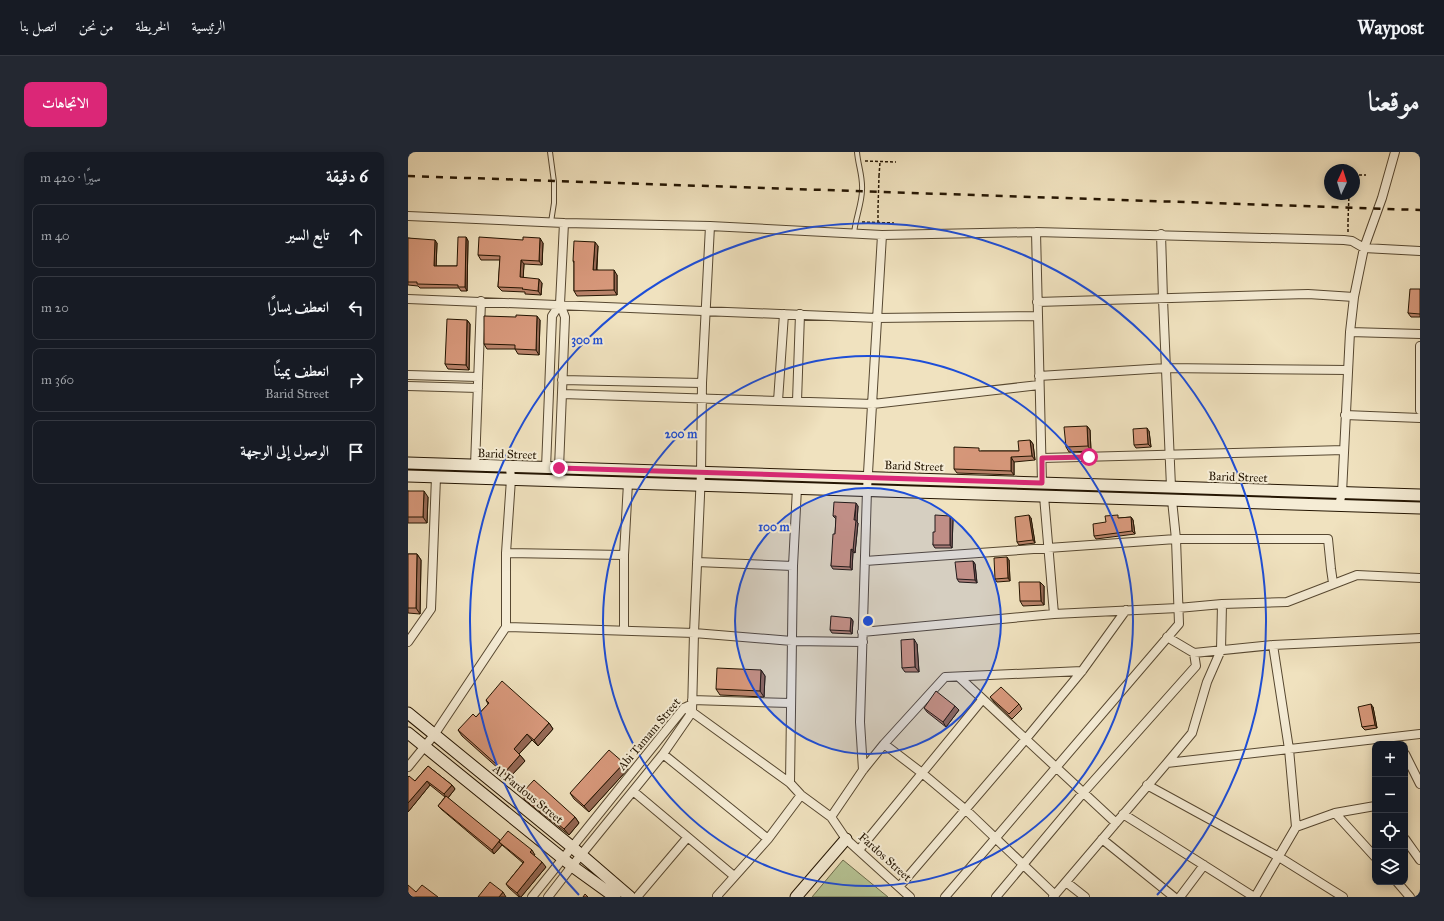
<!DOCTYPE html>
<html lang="ar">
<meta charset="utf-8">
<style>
:root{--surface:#171b24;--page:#242831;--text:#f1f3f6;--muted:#9ea1a6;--line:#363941;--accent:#db2777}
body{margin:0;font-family:"IM FELL Great Primer",Amiri,serif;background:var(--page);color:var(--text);direction:rtl}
.controls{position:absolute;right:12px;bottom:12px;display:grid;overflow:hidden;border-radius:8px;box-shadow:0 2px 10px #0003}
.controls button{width:36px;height:36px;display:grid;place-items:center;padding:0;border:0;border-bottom:1px solid var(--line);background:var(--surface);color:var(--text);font:20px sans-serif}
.compass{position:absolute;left:916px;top:12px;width:36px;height:36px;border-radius:50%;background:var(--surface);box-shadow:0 2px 10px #0003;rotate:4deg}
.stop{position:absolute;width:12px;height:12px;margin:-9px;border:3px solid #db2777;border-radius:50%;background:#fff}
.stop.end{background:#db2777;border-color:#fff;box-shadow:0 1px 4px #0008}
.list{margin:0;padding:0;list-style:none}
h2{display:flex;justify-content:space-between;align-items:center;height:52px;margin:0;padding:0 16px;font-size:17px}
h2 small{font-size:13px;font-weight:400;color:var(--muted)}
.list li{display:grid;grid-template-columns:26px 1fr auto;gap:12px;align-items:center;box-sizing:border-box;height:64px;margin:0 8px 8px;padding:0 8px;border:1px solid var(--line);border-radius:8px}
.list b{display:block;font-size:15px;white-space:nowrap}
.list p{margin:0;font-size:13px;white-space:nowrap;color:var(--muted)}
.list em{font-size:13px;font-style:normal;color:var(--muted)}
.icon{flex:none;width:22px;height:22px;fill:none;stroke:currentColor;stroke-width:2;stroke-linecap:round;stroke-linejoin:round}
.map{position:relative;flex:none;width:1012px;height:745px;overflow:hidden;direction:ltr;border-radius:8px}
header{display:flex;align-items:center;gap:24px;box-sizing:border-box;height:56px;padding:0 20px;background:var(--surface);border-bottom:1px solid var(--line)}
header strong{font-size:19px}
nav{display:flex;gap:22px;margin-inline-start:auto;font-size:14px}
.intro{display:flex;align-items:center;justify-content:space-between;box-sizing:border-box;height:96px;padding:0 24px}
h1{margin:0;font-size:28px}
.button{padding:10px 18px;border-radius:8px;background:var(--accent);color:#fff;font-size:14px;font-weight:700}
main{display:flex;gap:24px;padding:0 24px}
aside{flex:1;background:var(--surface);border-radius:8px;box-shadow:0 2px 10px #0003}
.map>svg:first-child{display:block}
.green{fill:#b6c495;stroke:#6d6c4c}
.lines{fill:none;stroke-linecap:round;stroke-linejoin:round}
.lane-casing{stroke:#574831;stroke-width:6}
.street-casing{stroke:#574831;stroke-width:10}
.secondary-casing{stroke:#241502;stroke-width:13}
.path{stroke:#241502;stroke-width:1.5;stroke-dasharray:3 2;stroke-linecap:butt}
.lane{stroke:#f5ecd5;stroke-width:4}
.street{stroke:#f5ecd5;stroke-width:8}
.secondary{stroke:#f5ecd5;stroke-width:11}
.rail{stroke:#241502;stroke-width:2.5;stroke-dasharray:7 7;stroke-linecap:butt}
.path-bridge{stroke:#241502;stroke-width:1.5;stroke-dasharray:3 2;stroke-linecap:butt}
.wall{fill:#b9836a;stroke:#241502}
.shaded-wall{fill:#966a56;stroke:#241502}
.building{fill:#d7987b;stroke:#241502}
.route{stroke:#db2777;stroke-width:5}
.ring{fill:none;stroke:#1d4ed8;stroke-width:2}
.labels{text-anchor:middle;stroke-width:4;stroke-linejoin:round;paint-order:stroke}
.street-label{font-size:12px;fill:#241502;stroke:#f5ecd5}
.centre{fill:#1d4ed8;stroke:#f5ecd5;stroke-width:2}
.ring-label{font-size:12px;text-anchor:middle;font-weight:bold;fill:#1d4ed8;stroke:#f5ecd5;stroke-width:4;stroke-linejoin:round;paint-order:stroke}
</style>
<header>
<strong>Waypost</strong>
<nav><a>الرئيسية</a><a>الخريطة</a><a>من نحن</a><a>اتصل بنا</a></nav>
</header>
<div class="intro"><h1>موقعنا</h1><a class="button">الاتجاهات</a></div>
<main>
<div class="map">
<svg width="1012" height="745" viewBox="0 0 1012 745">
<rect width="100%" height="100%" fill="#f0e2bf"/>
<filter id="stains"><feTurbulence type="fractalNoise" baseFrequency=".005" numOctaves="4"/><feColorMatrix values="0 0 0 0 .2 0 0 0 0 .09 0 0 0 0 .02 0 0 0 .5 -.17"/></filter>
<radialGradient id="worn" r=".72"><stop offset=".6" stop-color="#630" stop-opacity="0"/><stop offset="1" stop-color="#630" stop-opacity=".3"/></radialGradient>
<path class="green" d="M 435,708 L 480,745 L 404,745 Z"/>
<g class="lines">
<defs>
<path id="lane" d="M 142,0 L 146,30 L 146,51 L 143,70
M 446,82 C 447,67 454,52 454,38 C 455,25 450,13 449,0"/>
<path id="street" d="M 0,64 L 156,71 L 302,74 L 474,83 L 628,80 L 936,88 L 944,89 L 956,96 L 1012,99
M 628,80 L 634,331
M 753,82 L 755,147 L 763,335
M 0,147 L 469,166 L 630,164
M 629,150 L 900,142 L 946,145
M 942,180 L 1012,182
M 1012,194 L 1012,258
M 0,223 L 70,225
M 631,224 L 758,216 L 940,218
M 154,228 L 294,231
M 0,234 L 70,236
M 154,242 L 465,252 L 631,233
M 370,249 L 376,162
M 389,249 L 392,162
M 937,263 L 1012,266
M 634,306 L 936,298
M 67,314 L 73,149
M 138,316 L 144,164 L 152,152
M 151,316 L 157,165 L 152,152 L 156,71
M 636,344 L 646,462
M 931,353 L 934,341 L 942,180 L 946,145 L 956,96 L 974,46 L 987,0
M 98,401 L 216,403
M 457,409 L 768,387 L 920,387 L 923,417 L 925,431
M 289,410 L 385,414
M 98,475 L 286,481 L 384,489 L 455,490
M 216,478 L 216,403 L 220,331
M 454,480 L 646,462 L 770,456 L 814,452 L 879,450 L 949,423 L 1012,426
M 759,485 L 786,501 L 865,493 L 1012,486
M 0,490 L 23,457 L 28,325
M 865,493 L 881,597 L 888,675
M 551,525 L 708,671
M 284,548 L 382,551
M 276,556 L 284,560 L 382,631 L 393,643 L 423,665 L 438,687 L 502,745
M 476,592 L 514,621 L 558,658 L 647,743
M 255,602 L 360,687
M 997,602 L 1012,632
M 759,611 L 784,581 L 799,530 L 813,498 L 814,452
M 0,615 L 26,583 L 98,475 L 98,401 L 103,327 L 102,315
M 455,618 L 452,570 L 459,338 L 474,83
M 382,631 L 385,414 L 389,336
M 739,633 L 871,705 L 935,745
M 225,639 L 326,724
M 927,661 L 967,654
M 715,662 L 846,745
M 423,665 L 455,618 L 476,592 L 537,525 L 674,519
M 694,687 L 766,745
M 997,687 L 1012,708
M 451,698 L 574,548
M 658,730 L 677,745
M 989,730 L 1002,745
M 491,735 L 617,588 L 674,519 L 718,458
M 124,745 L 276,556 L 280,554
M 140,745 L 164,714 L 255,602 L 284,560 L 286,481 L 293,321 L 294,231 L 302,74
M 229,745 L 279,686
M 310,745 L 309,744 L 360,687 L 393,643
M 537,745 L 771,472 L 768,387 L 764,348
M 588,745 L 675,641 L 788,514 L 786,501
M 645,745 L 759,611 L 1012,582
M 772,745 L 796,713
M 847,745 L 888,675 L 927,661 L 967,705"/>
<path id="secondary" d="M 0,311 L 1012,343
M 0,324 L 1012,356
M 0,561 L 164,695 L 222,745
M 0,581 L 164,714 L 207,745
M 388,745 L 438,687"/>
</defs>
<use href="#lane" class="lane-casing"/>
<use href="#street" class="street-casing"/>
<use href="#secondary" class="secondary-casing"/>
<path class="path" d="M 457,9 L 488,10
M 946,23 L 958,23
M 471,24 L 472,10
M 454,70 L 486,71
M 470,71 L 470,56
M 940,80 L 940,69"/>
<use href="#lane" class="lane"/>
<use href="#street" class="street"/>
<use href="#secondary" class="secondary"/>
<path class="rail" d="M 0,24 L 1012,58"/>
<path class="path-bridge" d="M 470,56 L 471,24
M 940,69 L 941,42"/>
</g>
<path class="wall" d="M 58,85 L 60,89 L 59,139 L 53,139 L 51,136 L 12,136 L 10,134 L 0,133 L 0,86 L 29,91 L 28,114 L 49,114 Z
M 135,91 L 134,113 L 116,112 L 115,125 L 134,131 L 133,143 L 117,142 L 117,140 L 94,139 L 90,135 L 92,108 L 73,108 L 70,103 Z
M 190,94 L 189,118 L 209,123 L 209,143 L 169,144 L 166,139 L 166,111 L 165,109 Z
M 1012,137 L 1012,165 L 1003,165 L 1000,161 Z
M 59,168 L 62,172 L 61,218 L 40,217 L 37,212 Z
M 132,168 L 131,203 L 110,202 L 107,197 L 79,197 L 76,192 Z
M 679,274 L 682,278 L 683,299 L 661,300 L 658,295 Z
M 741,279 L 743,295 L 728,296 L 726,293 Z
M 622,288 L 625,292 L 627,308 L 606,310 L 606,323 L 549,321 L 546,317 L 573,299 L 611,299 Z
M 0,339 L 20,345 L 19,371 L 0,371 Z
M 450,354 L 449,370 L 450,371 L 447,401 L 445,400 L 444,418 L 425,417 L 423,414 L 427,382 L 428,367 L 425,364 Z
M 723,365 L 725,368 L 727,382 L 688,387 L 686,384 L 698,370 L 712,366 Z
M 623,366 L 627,391 L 611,393 L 609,390 Z
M 545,367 L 544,396 L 527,396 L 525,393 L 527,380 Z
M 0,402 L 9,402 L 13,408 L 12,462 L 0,461 Z
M 601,408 L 602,429 L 589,430 L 587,427 Z
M 565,409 L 567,412 L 569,431 L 551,430 L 549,427 Z
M 636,434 L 636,453 L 615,454 L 612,449 Z
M 443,466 L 445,469 L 444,482 L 424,481 L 422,478 Z
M 509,492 L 511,520 L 497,520 L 494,516 Z
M 353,518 L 357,524 L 356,545 L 312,543 L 308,537 Z
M 582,545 L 611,552 L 614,557 L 604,567 L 586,550 Z
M 78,548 L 141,571 L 145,577 L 130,594 L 124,588 L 111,602 L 117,609 L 101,626 L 54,584 L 50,578 L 68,565 L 80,552 Z
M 965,555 L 969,576 L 957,578 L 954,575 Z
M 516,556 L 551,558 L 538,575 L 519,560 Z
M 216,611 L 220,617 L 181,660 L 166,647 L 162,641 Z
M 20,614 L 44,633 L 47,637 L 40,646 L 92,689 L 127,703 L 126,703 L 138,715 L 113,745 L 111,745 L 101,736 L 98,732 L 115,711 L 94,693 L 86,702 L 33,657 L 30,654 L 37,645 L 22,633 L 0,660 L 0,625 L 7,629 Z
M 113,642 L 167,665 L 171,671 L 161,683 L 117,648 Z"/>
<path class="shaded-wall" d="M 58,85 L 60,89 L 59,139 L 57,135 Z
M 132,86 L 135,91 L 134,113 L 131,109 Z
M 27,88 L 29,91 L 28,117 L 26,114 Z
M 187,90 L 190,94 L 188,123 L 185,118 Z
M 113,108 L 116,112 L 115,129 L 112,125 Z
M 206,118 L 209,123 L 209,143 L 206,138 Z
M 131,127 L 134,131 L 133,143 L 130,139 Z
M 129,164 L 132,168 L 131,203 L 128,198 Z
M 59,168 L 62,172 L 61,218 L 58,213 Z
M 679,274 L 682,278 L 683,299 L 680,294 Z
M 739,276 L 741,279 L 743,295 L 740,292 Z
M 622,288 L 625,292 L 627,308 L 624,304 Z
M 603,305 L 606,310 L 606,323 L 603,319 Z
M 16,339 L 20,345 L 19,371 L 15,365 Z
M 448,351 L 450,354 L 449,370 L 450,371 L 447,401 L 445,398 Z
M 621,363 L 623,366 L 627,391 L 625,388 Z
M 542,364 L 545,367 L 544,396 L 542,393 Z
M 723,365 L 725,368 L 727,382 L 724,379 Z
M 443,397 L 445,400 L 444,418 L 442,415 Z
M 9,402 L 13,408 L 12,462 L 8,456 Z
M 599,405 L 601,408 L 602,429 L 600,426 Z
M 565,409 L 567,412 L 569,431 L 567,428 Z
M 632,430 L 636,434 L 636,453 L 633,449 Z
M 443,466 L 445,469 L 444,482 L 442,479 Z
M 506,487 L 509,492 L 511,520 L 507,515 Z
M 353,518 L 357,524 L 356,545 L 352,539 Z
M 963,552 L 965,555 L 969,576 L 967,573 Z
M 547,554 L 551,558 L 538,575 L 535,570 Z
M 141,571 L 145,577 L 130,594 L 126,588 Z
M 119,582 L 124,588 L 110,603 L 106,597 Z
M 112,603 L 117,609 L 101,626 L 97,620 Z
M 216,611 L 220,617 L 181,660 L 176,654 Z
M 19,629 L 22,633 L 0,660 L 0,651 Z
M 44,633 L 47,637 L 39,647 L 36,642 Z
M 167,665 L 171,671 L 161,683 L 156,677 Z
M 92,688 L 91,690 L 94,693 L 86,702 L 84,698 Z
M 124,698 L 127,703 L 125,705 L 122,700 Z
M 134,710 L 138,715 L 113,745 L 112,745 L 109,741 Z
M 95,740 L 98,745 L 91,745 Z"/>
<path class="building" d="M 50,85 L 58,85 L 57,135 L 50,135 L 50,133 L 9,132 L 9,130 L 0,130 L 0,86 L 27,88 L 26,114 L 49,114 Z
M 71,85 L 115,88 L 115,85 L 132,86 L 131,109 L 113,108 L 112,125 L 131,127 L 130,139 L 114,137 L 115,136 L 90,135 L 92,104 L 70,103 Z
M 166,89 L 187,90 L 185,118 L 206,118 L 206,138 L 166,139 L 166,109 L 165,109 Z
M 1002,137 L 1012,137 L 1012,162 L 1000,161 Z
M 108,163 L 129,164 L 128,198 L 107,197 L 107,193 L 76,192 L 76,164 L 108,165 Z
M 39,167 L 59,168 L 58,213 L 37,212 Z
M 679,274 L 680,294 L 658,295 L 656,275 Z
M 739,276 L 740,292 L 726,293 L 725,277 Z
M 622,288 L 624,304 L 603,305 L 603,319 L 546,317 L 546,295 L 571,296 L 571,299 L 611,299 L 610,289 Z
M 0,339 L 16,339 L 15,365 L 0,365 Z
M 426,350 L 448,351 L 446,368 L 448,368 L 445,398 L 443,397 L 442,415 L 423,414 L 425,382 L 427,382 L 428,364 L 425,364 Z
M 527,363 L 542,364 L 542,393 L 525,393 L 525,380 L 527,380 Z
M 621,363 L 625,388 L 609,390 L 607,365 Z
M 710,363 L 710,366 L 723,365 L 724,379 L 686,384 L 685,372 L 698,370 L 697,364 Z
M 0,402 L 9,402 L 8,456 L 0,456 Z
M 599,405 L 600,426 L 587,427 L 586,406 Z
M 565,409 L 567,428 L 549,427 L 547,410 Z
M 611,430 L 632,430 L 633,449 L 612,449 Z
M 423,464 L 443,466 L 442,479 L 422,478 Z
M 506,487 L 507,515 L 494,516 L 493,488 Z
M 309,516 L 353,518 L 352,539 L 308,537 Z
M 94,529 L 141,571 L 126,588 L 119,582 L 106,597 L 112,603 L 97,620 L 50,578 L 65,562 L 68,565 L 81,551 L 78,548 Z
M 593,535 L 611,552 L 601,562 L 582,545 Z
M 528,539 L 547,554 L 535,570 L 516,556 Z
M 963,552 L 967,573 L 954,575 L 950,555 Z
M 201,598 L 216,611 L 176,654 L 162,641 Z
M 20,614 L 44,633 L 36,642 L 19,629 L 0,651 L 0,625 L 1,624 L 7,629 Z
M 126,628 L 167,665 L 156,677 L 113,642 Z
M 38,644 L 92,688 L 84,698 L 30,654 Z
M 100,679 L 124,698 L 122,700 L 134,710 L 109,741 L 98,732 L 116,710 L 91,690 Z
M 82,730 L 95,740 L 91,745 L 70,745 Z
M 0,733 L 8,740 L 14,733 L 30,745 L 2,745 L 0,743 Z
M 177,742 L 180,745 L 175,745 Z"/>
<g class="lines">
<path class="route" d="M 151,316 L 634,331 L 634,306 L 681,305"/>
</g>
<circle cx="460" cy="469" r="133" fill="#1d4ed8" fill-opacity=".12"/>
<g class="ring">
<circle cx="460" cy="469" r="133"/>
<circle cx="460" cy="469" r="265"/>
<path d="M171 743A398 398 0 1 1 749 743"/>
</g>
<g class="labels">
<g class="street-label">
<text transform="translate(99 302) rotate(2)" y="4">Barid Street</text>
<text transform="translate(506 314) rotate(2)" y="4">Barid Street</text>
<text transform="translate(830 325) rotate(2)" y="4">Barid Street</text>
<text transform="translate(241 582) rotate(-50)" y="4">Abi Tamam Street</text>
<text transform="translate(120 642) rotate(39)" y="4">Al Fardous Street</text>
<text transform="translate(477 705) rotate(42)" y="4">Fardos Street</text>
</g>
</g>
<circle cx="460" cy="469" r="6" class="centre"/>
<g class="ring-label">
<text x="179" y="192">300 m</text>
<text x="273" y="286">200 m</text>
<text x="366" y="379">100 m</text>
</g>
<rect width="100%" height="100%" filter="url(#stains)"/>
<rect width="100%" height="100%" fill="url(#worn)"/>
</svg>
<div class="controls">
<button>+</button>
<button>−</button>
<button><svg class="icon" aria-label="locate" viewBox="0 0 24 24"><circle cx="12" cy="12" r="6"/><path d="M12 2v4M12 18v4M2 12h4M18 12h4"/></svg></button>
<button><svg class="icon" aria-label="layers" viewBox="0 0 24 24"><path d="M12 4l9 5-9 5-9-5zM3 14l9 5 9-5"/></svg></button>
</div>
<svg class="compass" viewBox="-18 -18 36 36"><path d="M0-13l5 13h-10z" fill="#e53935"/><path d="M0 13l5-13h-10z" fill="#9ea1a6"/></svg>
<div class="stop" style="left:681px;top:305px"></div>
<div class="stop end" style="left:151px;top:316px"></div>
</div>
<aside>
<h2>6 دقيقة<small>سيرًا · 420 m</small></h2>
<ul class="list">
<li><svg class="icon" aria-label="ahead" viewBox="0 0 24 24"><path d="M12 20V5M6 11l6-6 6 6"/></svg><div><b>تابع السير</b></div><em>40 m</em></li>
<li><svg class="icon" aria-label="left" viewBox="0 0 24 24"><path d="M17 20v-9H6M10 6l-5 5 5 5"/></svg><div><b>انعطف يسارًا</b></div><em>20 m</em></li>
<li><svg class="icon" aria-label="right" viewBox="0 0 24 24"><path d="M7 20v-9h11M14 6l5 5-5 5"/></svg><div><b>انعطف يمينًا</b><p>Barid Street</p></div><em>360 m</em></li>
<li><svg class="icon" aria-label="arrive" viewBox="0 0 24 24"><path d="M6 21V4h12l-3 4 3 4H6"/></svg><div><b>الوصول إلى الوجهة</b></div></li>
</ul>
</aside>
</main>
